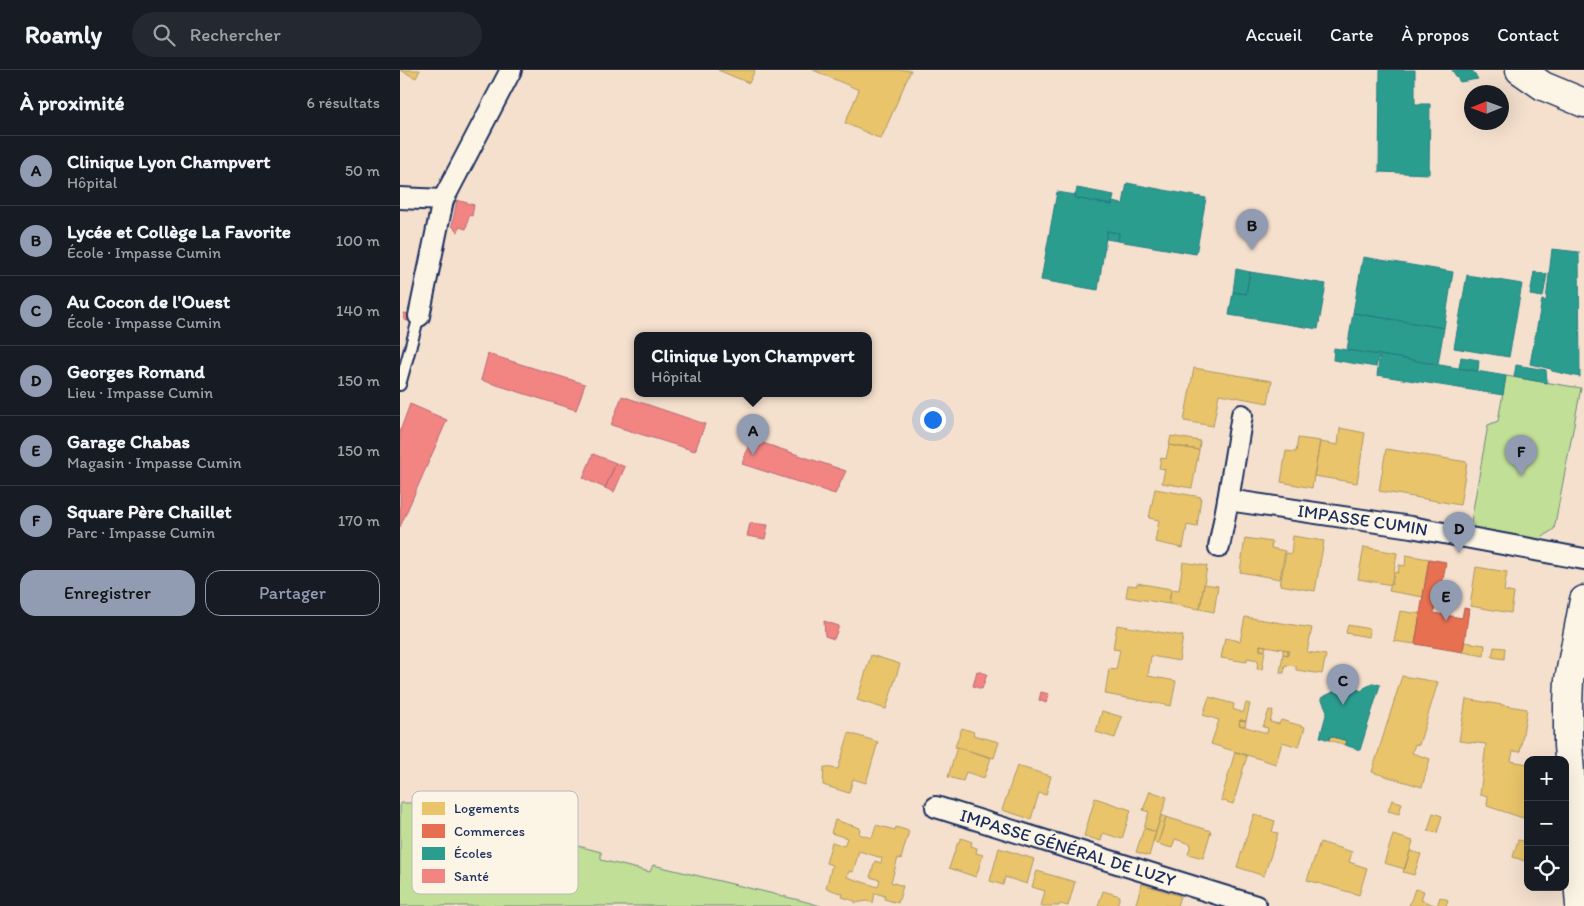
<!DOCTYPE html>
<html lang="fr">
<meta charset="utf-8">
<style>
:root{--surface:#171b24;--page:#242831;--text:#f1f3f6;--muted:#9ea1a6;--line:#363941;--accent:#919bb2}
body{margin:0;font-family:Itim,sans-serif;background:var(--page);color:var(--text)}
.controls{position:absolute;right:15px;bottom:15px;display:grid;overflow:hidden;border-radius:10px;box-shadow:0 5px 20px #0002}
.controls button{width:45px;height:45px;display:grid;place-items:center;padding:0;border:0;border-bottom:1px solid var(--line);background:var(--surface);color:var(--text);font:25px sans-serif}
.compass{position:absolute;left:1064px;top:15px;width:45px;height:45px;border-radius:50%;background:var(--surface);box-shadow:0 5px 20px #0002;rotate:269deg}
.you{position:absolute;left:532px;top:349px;width:18px;height:18px;margin:-12px;border:4px solid #fff;border-radius:50%;background:#1a73e8;box-shadow:0 0 0 8px #1a73e833}
.badge{display:grid;place-items:center;width:32px;height:32px;border-radius:50%;background:var(--accent);color:#111;font-size:16px;font-weight:700}
.pin{position:absolute;translate:-50% -41px;filter:drop-shadow(0 1px 2px #0008)}
.pin::after{content:'';position:absolute;top:26px;width:18px;height:15px;background:inherit;clip-path:polygon(0 0,100% 0,50% 100%)}
.popup{position:absolute;left:234px;top:262px;width:238px;height:65px;box-sizing:border-box;display:grid;place-content:center;border-radius:10px;background:var(--surface);filter:drop-shadow(0 1px 4px #0005);font-size:16px;white-space:nowrap;color:var(--muted)}
.popup b{font-size:19px;color:var(--text)}
.popup::after{content:'';position:absolute;left:50%;top:100%;margin-left:-10px;border:10px solid transparent;border-top-color:var(--surface)}
.list{margin:0;padding:0;list-style:none}
h2{display:flex;justify-content:space-between;align-items:center;height:65px;margin:0;padding:0 20px;font-size:21px}
h2 small{font-size:16px;font-weight:400;color:var(--muted)}
.list li{display:grid;grid-template-columns:32px 1fr auto;gap:15px;align-items:center;box-sizing:border-box;height:70px;padding:0 20px;border-top:1px solid var(--line)}
.list b{display:block;font-size:19px;white-space:nowrap}
.list p{margin:0;font-size:16px;white-space:nowrap;color:var(--muted)}
.list em{font-size:16px;font-style:normal;color:var(--muted)}
.actions{display:flex;gap:10px;padding:15px 20px}
.actions a{flex:1;padding:11px 0;border:1px solid var(--accent);border-radius:15px;text-align:center;font-size:18px;color:var(--accent)}
.actions .main{background:var(--accent);color:#111}
.icon{flex:none;width:28px;height:28px;fill:none;stroke:currentColor;stroke-width:2;stroke-linecap:round;stroke-linejoin:round}
.map{position:relative;flex:none;width:1184px;height:836px;overflow:hidden}
header{display:flex;align-items:center;gap:30px;box-sizing:border-box;height:70px;padding:0 25px;background:var(--surface);border-bottom:1px solid var(--line)}
header strong{font-size:24px}
nav{display:flex;gap:28px;margin-inline-start:auto;font-size:18px}
.search{width:350px;height:45px;background:var(--page);display:flex;align-items:center;gap:12px;box-sizing:border-box;padding:0 18px;border-radius:28px;color:var(--muted);font-size:19px}
main{display:flex}
aside{flex:1;background:var(--surface)}
.map>svg:first-child{display:block}
.green{fill:#c1df96;stroke:#6e877a}
.homes{fill:#e9c46a;stroke:#ab9766;fill-rule:evenodd}
.shops{fill:#e76f51;stroke:#aa5c55}
.schools{fill:#2a9d8f;stroke:#267c80}
.health{fill:#f28482;stroke:#b26a77}
.lines{fill:none;stroke-linecap:round;stroke-linejoin:round}
.lane-casing{stroke:#1b2f5e;stroke-width:14}
.street-casing{stroke:#1b2f5e;stroke-width:24}
.secondary-casing{stroke:#1b2f5e;stroke-width:31}
.lane{stroke:#fcf5e5;stroke-width:10}
.street{stroke:#fcf5e5;stroke-width:20}
.secondary{stroke:#fcf5e5;stroke-width:28}
.labels{text-anchor:middle;stroke-width:5;stroke-linejoin:round;paint-order:stroke}
.street-label{font-size:18px;fill:#1b2f5e;stroke:#fcf5e5}
.key{fill:#fcf5e5;stroke:#b8babc;stroke-width:1}
.key-label{font-size:14px;fill:#1b2f5e}
</style>
<header>
<strong>Roamly</strong>
<div class="search"><svg class="icon" aria-label="search" viewBox="0 0 24 24"><circle cx="10" cy="10" r="6"/><path d="M15 15l6 6"/></svg>Rechercher</div>
<nav><a>Accueil</a><a>Carte</a><a>À propos</a><a>Contact</a></nav>
</header>
<main>
<aside>
<h2>À proximité<small>6 résultats</small></h2>
<ul class="list">
<li><span class="badge">A</span><div><b>Clinique Lyon Champvert</b><p>Hôpital</p></div><em>50 m</em></li>
<li><span class="badge">B</span><div><b>Lycée et Collège La Favorite</b><p>École · Impasse Cumin</p></div><em>100 m</em></li>
<li><span class="badge">C</span><div><b>Au Cocon de l'Ouest</b><p>École · Impasse Cumin</p></div><em>140 m</em></li>
<li><span class="badge">D</span><div><b>Georges Romand</b><p>Lieu · Impasse Cumin</p></div><em>150 m</em></li>
<li><span class="badge">E</span><div><b>Garage Chabas</b><p>Magasin · Impasse Cumin</p></div><em>150 m</em></li>
<li><span class="badge">F</span><div><b>Square Père Chaillet</b><p>Parc · Impasse Cumin</p></div><em>170 m</em></li>
</ul>
<div class="actions"><a class="main">Enregistrer</a><a>Partager</a></div>
</aside>
<div class="map">
<svg width="1184" height="836" viewBox="0 0 1184 836">
<rect width="100%" height="100%" fill="#f5e0ce"/>
<filter id="ink" filterUnits="userSpaceOnUse"><feTurbulence type="fractalNoise" baseFrequency=".02" numOctaves="2"/><feDisplacementMap in="SourceGraphic" scale="10" xChannelSelector="R" yChannelSelector="G"/><feConvolveMatrix kernelMatrix="1 2 1 2 8 2 1 2 1" color-interpolation-filters="sRGB"/></filter>
<g filter="url(#ink)">
<path class="green" d="M 1106,306 L 1181,318 L 1154,459 L 1140,469 L 1070,457 L 1088,355 L 1098,351 Z
M 0,733 L 12,733 L 201,782 L 201,790 L 250,802 L 253,795 L 403,831 L 421,836 L 0,836 Z"/>
<path class="homes" d="M 0,0 L 20,0 L 16,8 Z
M 318,0 L 355,0 L 349,13 Z
M 413,0 L 511,0 L 481,69 L 445,53 L 459,20 Z
M 794,298 L 872,311 L 868,333 L 819,324 L 813,356 L 784,351 Z
M 940,358 L 965,363 L 957,413 L 914,406 L 920,372 L 938,375 Z
M 771,366 L 800,371 L 799,380 L 769,375 Z
M 898,368 L 920,371 L 912,418 L 881,412 L 886,381 L 896,382 Z
M 769,375 L 799,380 L 792,418 L 762,413 L 765,399 L 759,398 L 761,388 L 766,389 Z
M 986,379 L 1067,392 L 1060,435 L 979,421 Z
M 755,419 L 801,427 L 797,457 L 787,455 L 783,478 L 755,472 L 759,450 L 749,448 Z
M 893,466 L 924,471 L 915,521 L 880,515 L 886,483 L 891,484 Z
M 845,468 L 872,472 L 871,478 L 885,481 L 880,509 L 840,502 Z
M 964,477 L 997,483 L 992,515 L 958,509 Z
M 1006,485 L 1029,489 L 1023,527 L 989,521 L 994,502 L 998,503 L 999,495 L 1005,496 Z
M 783,492 L 807,496 L 800,539 L 769,534 L 771,519 L 779,520 Z
M 1076,497 L 1107,502 L 1104,521 L 1114,523 L 1111,543 L 1070,536 Z
M 737,513 L 771,519 L 769,534 L 726,527 L 728,515 L 737,516 Z
M 804,514 L 818,516 L 814,542 L 800,539 Z
M 1000,541 L 1020,544 L 1015,574 L 994,571 Z
M 845,547 L 912,558 L 907,582 L 926,585 L 922,604 L 896,600 L 896,596 L 885,595 L 884,603 L 880,603 L 883,584 L 888,585 L 888,580 L 860,575 L 860,580 L 865,581 L 862,599 L 857,599 L 858,590 L 847,588 L 847,592 L 821,588 L 825,568 L 840,571 Z
M 717,555 L 783,566 L 779,591 L 751,586 L 748,606 L 776,611 L 771,636 L 705,624 L 709,599 L 716,600 L 720,580 L 713,579 Z
M 948,555 L 970,559 L 969,567 L 946,563 Z
M 1064,572 L 1085,575 L 1084,586 L 1063,582 Z
M 860,575 L 866,576 L 865,581 L 860,580 Z
M 1094,577 L 1105,578 L 1104,589 L 1092,587 Z
M 883,579 L 888,580 L 888,585 L 883,584 Z
M 471,585 L 500,594 L 486,639 L 457,630 Z
M 1002,606 L 1038,612 L 1019,675 L 1015,674 L 1012,683 L 1030,689 L 1022,717 L 972,702 Z
M 809,627 L 834,634 L 833,639 L 843,643 L 846,633 L 850,634 L 846,651 L 840,650 L 839,655 L 867,663 L 868,658 L 863,657 L 869,640 L 873,641 L 870,652 L 879,654 L 881,650 L 905,657 L 899,677 L 882,672 L 876,694 L 811,674 L 819,650 L 803,645 Z
M 1066,629 L 1127,639 L 1120,682 L 1113,681 L 1111,691 L 1128,694 L 1128,717 L 1123,748 L 1087,736 L 1088,726 L 1080,725 L 1086,674 L 1059,671 Z
M 702,641 L 722,647 L 715,668 L 696,662 Z
M 840,650 L 846,651 L 845,656 L 839,655 Z
M 562,658 L 574,662 L 573,665 L 599,672 L 594,688 L 555,677 Z
M 449,663 L 478,672 L 466,713 L 453,709 L 449,723 L 423,715 L 424,697 L 438,699 Z
M 930,666 L 947,671 L 945,675 L 929,670 Z
M 557,677 L 591,688 L 584,708 L 566,702 L 563,711 L 548,707 Z
M 835,682 L 847,686 L 833,734 L 821,730 Z
M 617,696 L 651,706 L 646,725 L 639,723 L 631,749 L 602,740 Z
M 750,721 L 767,727 L 756,762 L 744,758 L 749,742 L 743,740 Z
M 695,728 L 731,740 L 722,769 L 703,763 L 701,771 L 684,766 Z
M 992,730 L 1002,733 L 999,744 L 988,741 Z
M 1033,743 L 1042,746 L 1037,763 L 1028,761 Z
M 854,744 L 875,751 L 872,762 L 878,763 L 864,806 L 837,797 Z
M 761,745 L 766,747 L 758,774 L 753,772 Z
M 766,747 L 811,761 L 803,788 L 788,784 L 791,774 L 775,769 L 772,778 L 758,774 Z
M 435,750 L 460,758 L 459,764 L 472,768 L 476,755 L 495,760 L 496,757 L 509,761 L 501,789 L 498,788 L 491,812 L 503,816 L 498,833 L 484,829 L 485,826 L 475,823 L 473,833 L 467,831 L 455,833 L 455,831 L 442,827 L 443,824 L 426,818 L 432,795 L 426,793 L 432,772 L 444,776 L 447,768 L 431,763 ZM 459,781 L 482,788 L 481,793 L 475,791 L 470,807 L 480,810 L 478,817 L 447,807 L 449,801 L 453,802 Z
M 744,758 L 756,762 L 749,786 L 736,782 Z
M 993,765 L 1013,771 L 1005,799 L 984,793 Z
M 561,768 L 572,772 L 571,776 L 577,778 L 576,783 L 583,785 L 576,807 L 549,798 L 558,772 L 559,772 Z
M 1118,770 L 1128,772 L 1128,792 L 1113,787 Z
M 920,772 L 952,782 L 949,792 L 967,798 L 959,825 L 907,810 Z
M 599,778 L 634,789 L 627,814 L 605,807 L 603,815 L 590,811 Z
M 1010,781 L 1021,784 L 1014,805 L 1003,802 Z
M 637,801 L 675,812 L 668,836 L 660,834 L 659,836 L 641,836 L 645,821 L 632,817 Z
M 742,814 L 780,826 L 777,836 L 735,836 Z
M 1015,819 L 1024,821 L 1021,830 L 1037,836 L 1040,827 L 1048,830 L 1046,836 L 1009,836 Z
M 703,821 L 720,826 L 717,836 L 698,836 Z"/>
<path class="shops" d="M 1029,489 L 1046,492 L 1039,534 L 1035,534 L 1034,543 L 1062,548 L 1064,538 L 1069,539 L 1063,582 L 1015,574 Z"/>
<path class="schools" d="M 980,0 L 1015,0 L 1015,34 L 1030,34 L 1029,104 L 979,102 Z
M 1052,0 L 1072,0 L 1078,9 L 1060,12 Z
M 727,113 L 806,128 L 796,184 L 718,171 L 719,163 L 707,161 L 698,220 L 641,210 L 657,122 L 676,125 L 675,128 L 712,135 L 712,132 L 723,134 Z
M 677,118 L 714,125 L 712,135 L 675,128 Z
M 707,161 L 719,163 L 718,171 L 706,169 Z
M 1152,179 L 1179,182 L 1180,307 L 1152,301 L 1151,299 L 1130,294 L 1142,230 L 1146,231 Z
M 963,187 L 1053,202 L 1044,258 L 953,243 Z
M 836,199 L 850,202 L 846,224 L 833,222 Z
M 850,202 L 926,214 L 918,259 L 829,245 L 833,222 L 846,224 Z
M 1134,202 L 1147,204 L 1143,227 L 1130,225 Z
M 1067,205 L 1122,214 L 1109,287 L 1054,278 Z
M 953,243 L 1044,258 L 1038,294 L 947,280 Z
M 934,278 L 979,285 L 976,297 L 933,290 Z
M 980,285 L 1106,306 L 1103,325 L 977,305 Z
M 1061,287 L 1079,290 L 1078,301 L 1059,298 Z
M 1116,295 L 1146,300 L 1147,313 L 1114,307 Z
M 974,613 L 980,615 L 960,680 L 945,675 L 947,671 L 930,666 L 929,670 L 920,667 L 927,641 L 921,628 L 939,619 L 941,621 L 946,619 L 949,624 L 957,619 L 962,621 L 964,618 Z"/>
<path class="health" d="M 57,130 L 74,135 L 72,146 L 69,145 L 66,159 L 59,157 L 58,162 L 52,156 Z
M 4,243 L 9,244 L 8,251 L 4,250 Z
M 88,284 L 185,314 L 176,340 L 81,310 Z
M 222,326 L 305,354 L 295,381 L 211,355 Z
M 10,334 L 47,350 L 0,457 L 0,361 Z
M 351,369 L 446,401 L 435,424 L 342,394 Z
M 193,384 L 216,393 L 205,418 L 183,408 Z
M 216,393 L 225,397 L 214,422 L 205,418 Z
M 350,453 L 368,455 L 365,469 L 347,466 Z
M 424,551 L 439,556 L 434,569 L 425,566 Z
M 577,601 L 587,604 L 582,619 L 573,616 Z
M 641,622 L 649,624 L 646,633 L 639,630 Z"/>
<g class="lines">
<defs>
<path id="lane" d="M 0,315 L 19,246"/>
<g id="street">
<path d="M 0,128 L 43,130 L 111,0"/>
<path d="M 19,246 L 43,130"/>
<path id="s1" d="M 828,430 L 1011,457 L 1184,489"/>
<path d="M 819,477 L 828,430 L 842,345"/>
<path id="s2" d="M 536,737 L 856,836"/>
</g>
<path id="secondary" d="M 1120,0 L 1143,16 L 1184,33
M 1180,836 L 1168,675 L 1168,636 L 1169,610 L 1184,530"/>
</defs>
<use href="#lane" class="lane-casing"/>
<use href="#street" class="street-casing"/>
<use href="#secondary" class="secondary-casing"/>
<use href="#lane" class="lane"/>
<use href="#street" class="street"/>
<use href="#secondary" class="secondary"/>
</g>
</g>
<g class="labels">
<g class="street-label">
<text dy="6" stroke="none"><textPath href="#s1" startOffset="136">IMPASSE CUMIN</textPath></text>
<text dy="6" stroke="none"><textPath href="#s2" startOffset="138">IMPASSE GÉNÉRAL DE LUZY</textPath></text>
</g>
</g>
<rect x="12" y="721" width="166" height="103" rx="8" class="key"/>
<rect x="22" y="732" width="23" height="13" fill="#e9c46a"/>
<rect x="22" y="754" width="23" height="14" fill="#e76f51"/>
<rect x="22" y="777" width="23" height="13" fill="#2a9d8f"/>
<rect x="22" y="799" width="23" height="14" fill="#f28482"/>
<g class="key-label">
<text x="54" y="743">Logements</text>
<text x="54" y="766">Commerces</text>
<text x="54" y="788">Écoles</text>
<text x="54" y="811">Santé</text>
</g>
</svg>
<div class="controls">
<button>+</button>
<button>−</button>
<button><svg class="icon" aria-label="locate" viewBox="0 0 24 24"><circle cx="12" cy="12" r="6"/><path d="M12 2v4M12 18v4M2 12h4M18 12h4"/></svg></button>
</div>
<svg class="compass" viewBox="-18 -18 36 36"><path d="M0-13l5 13h-10z" fill="#e53935"/><path d="M0 13l5-13h-10z" fill="#9ea1a6"/></svg>
<div class="you"></div>
<div class="pin badge" style="left:353px;top:385px">A</div>
<div class="popup"><b>Clinique Lyon Champvert</b>Hôpital</div>
<div class="pin badge" style="left:852px;top:180px">B</div>
<div class="pin badge" style="left:943px;top:635px">C</div>
<div class="pin badge" style="left:1059px;top:483px">D</div>
<div class="pin badge" style="left:1046px;top:551px">E</div>
<div class="pin badge" style="left:1121px;top:406px">F</div>
</div>
</main>
